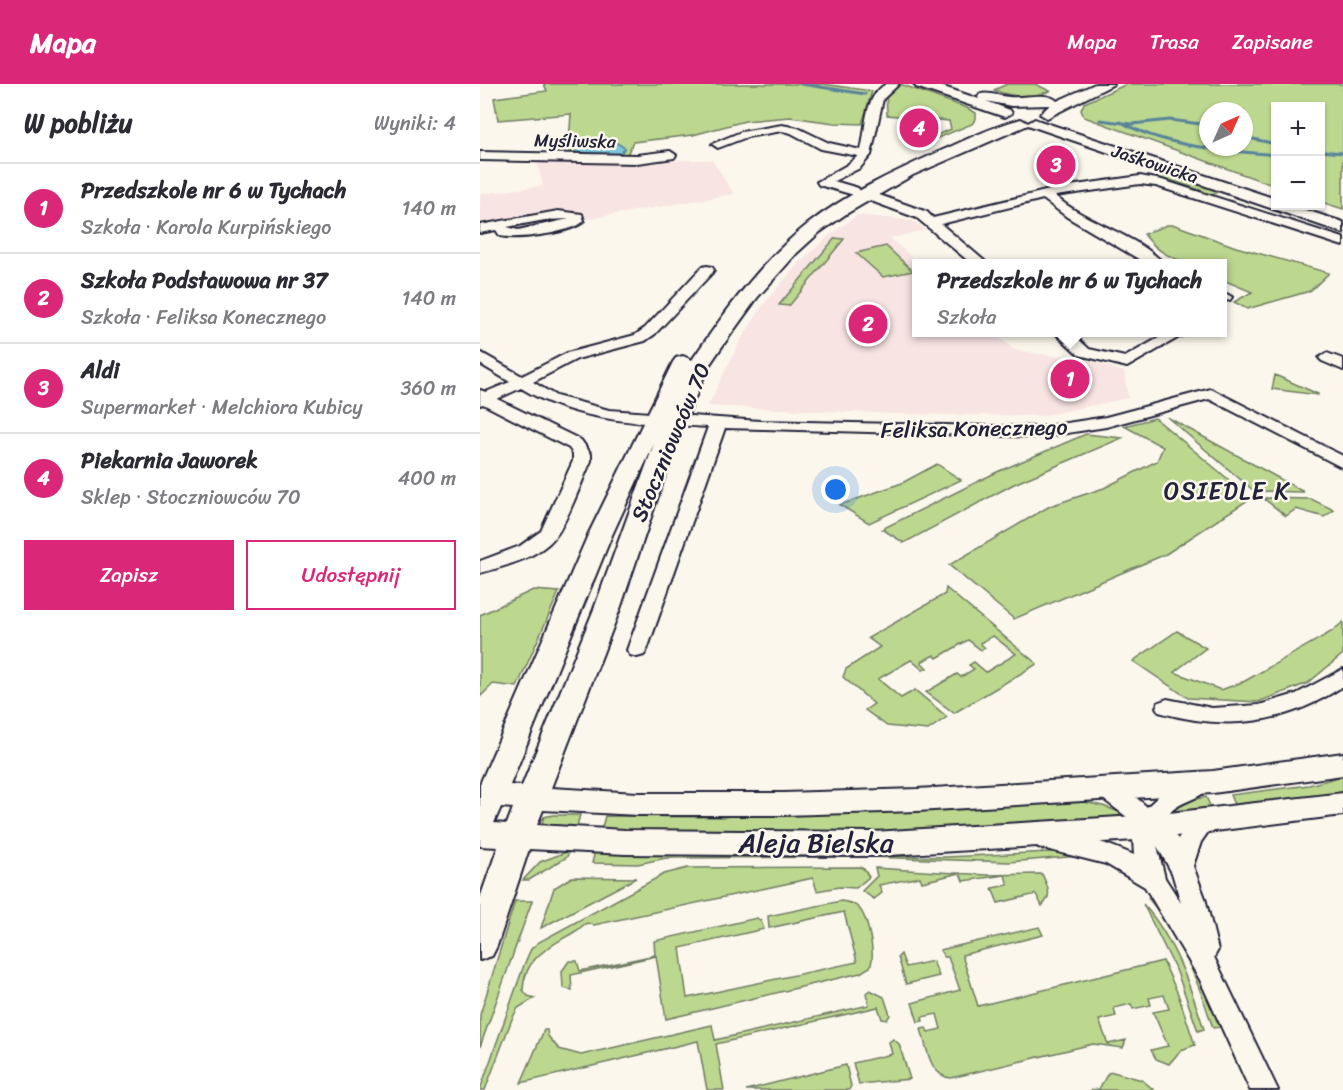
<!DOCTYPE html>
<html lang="pl">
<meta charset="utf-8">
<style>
:root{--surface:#fff;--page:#f7f7f7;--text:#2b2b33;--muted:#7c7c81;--line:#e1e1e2;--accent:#db2777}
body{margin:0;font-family:Sriracha,sans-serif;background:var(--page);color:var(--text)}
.controls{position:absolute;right:18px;top:18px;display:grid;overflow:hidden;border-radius:0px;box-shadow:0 2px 4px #0004}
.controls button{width:54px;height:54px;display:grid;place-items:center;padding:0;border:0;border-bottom:2px solid var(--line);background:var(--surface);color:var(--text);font:30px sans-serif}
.compass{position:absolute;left:719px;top:18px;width:54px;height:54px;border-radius:50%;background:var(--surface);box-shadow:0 2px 4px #0004;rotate:45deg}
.you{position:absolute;left:356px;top:406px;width:21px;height:21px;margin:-15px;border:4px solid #fff;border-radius:50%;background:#1a73e8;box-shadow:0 0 0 9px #1a73e833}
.badge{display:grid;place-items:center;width:39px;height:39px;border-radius:50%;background:var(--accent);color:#fff;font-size:20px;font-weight:700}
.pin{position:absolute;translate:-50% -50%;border:3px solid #fff;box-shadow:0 2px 6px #0006}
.popup{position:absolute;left:432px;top:175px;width:315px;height:78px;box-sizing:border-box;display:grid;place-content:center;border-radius:0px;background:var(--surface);filter:drop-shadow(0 2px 4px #0005);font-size:20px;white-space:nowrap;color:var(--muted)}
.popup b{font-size:22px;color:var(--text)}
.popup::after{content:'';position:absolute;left:50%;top:100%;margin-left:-12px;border:12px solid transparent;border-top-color:var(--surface)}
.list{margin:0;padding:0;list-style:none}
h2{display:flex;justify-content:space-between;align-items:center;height:78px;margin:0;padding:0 24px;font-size:26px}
h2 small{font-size:20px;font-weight:400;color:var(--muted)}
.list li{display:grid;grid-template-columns:39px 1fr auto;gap:18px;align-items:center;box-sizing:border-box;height:90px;padding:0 24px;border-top:2px solid var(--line)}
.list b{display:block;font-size:22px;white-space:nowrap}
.list p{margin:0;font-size:20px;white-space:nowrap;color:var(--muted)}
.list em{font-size:20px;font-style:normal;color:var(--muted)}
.actions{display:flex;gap:12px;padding:18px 24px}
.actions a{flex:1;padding:14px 0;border:2px solid var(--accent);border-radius:0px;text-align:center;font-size:21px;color:var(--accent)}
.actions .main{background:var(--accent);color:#fff}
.map{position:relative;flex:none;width:863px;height:1006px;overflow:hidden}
header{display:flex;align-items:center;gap:36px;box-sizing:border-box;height:84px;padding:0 30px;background:var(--accent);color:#fff}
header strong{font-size:28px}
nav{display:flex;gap:33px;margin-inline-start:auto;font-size:21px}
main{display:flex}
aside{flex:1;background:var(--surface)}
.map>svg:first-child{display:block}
.built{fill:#f8e4e3}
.green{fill:#bcd78e;stroke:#6f7c64;stroke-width:1.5;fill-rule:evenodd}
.water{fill:#7cc6db;stroke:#58849b;stroke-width:1.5}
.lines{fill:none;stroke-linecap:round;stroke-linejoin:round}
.stream{stroke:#58849b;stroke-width:3}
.minor-casing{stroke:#22223b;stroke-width:4}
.tertiary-casing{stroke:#22223b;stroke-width:4}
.minor{fill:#fbf7ec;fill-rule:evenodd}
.tertiary{fill:#fbf7ec;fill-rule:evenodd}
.labels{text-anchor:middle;stroke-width:5;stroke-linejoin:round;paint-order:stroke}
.far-street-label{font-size:18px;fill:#22223b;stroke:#fbf7ec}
.street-label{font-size:22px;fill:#22223b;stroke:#fbf7ec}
.neighbourhood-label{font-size:24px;letter-spacing:1.5px;fill:#22223b;stroke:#fbf7ec}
.near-street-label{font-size:27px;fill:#22223b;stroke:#fbf7ec}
</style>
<header>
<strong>Mapa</strong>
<nav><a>Mapa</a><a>Trasa</a><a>Zapisane</a></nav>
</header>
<main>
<aside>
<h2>W pobliżu<small>Wyniki: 4</small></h2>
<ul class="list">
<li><span class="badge">1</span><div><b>Przedszkole nr 6 w Tychach</b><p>Szkoła · Karola Kurpińskiego</p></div><em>140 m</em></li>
<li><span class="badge">2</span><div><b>Szkoła Podstawowa nr 37</b><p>Szkoła · Feliksa Konecznego</p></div><em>140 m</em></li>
<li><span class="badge">3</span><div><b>Aldi</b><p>Supermarket · Melchiora Kubicy</p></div><em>360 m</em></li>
<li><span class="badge">4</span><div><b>Piekarnia Jaworek</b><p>Sklep · Stoczniowców 70</p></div><em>400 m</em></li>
</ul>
<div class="actions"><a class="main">Zapisz</a><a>Udostępnij</a></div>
</aside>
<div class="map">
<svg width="863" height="1006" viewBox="0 0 863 1006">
<rect width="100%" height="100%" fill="#fbf7ec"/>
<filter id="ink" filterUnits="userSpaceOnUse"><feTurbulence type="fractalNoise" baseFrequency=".0167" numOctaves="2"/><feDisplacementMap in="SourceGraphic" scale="12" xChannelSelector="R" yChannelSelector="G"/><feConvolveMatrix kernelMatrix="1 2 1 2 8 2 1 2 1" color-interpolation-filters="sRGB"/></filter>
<g filter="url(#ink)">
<path class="built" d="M 202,76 L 232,76 L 254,110 L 37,147 L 0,150 L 0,110 L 63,102 L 57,77 L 164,77 L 166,80 Z
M 378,131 L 433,137 L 446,146 L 410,154 L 438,179 L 437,248 L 514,249 L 534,266 L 615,278 L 644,288 L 648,314 L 562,332 L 418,330 L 228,322 L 259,259 L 283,221 L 317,181 L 351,150 Z"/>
<path class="green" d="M 64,0 L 343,0 L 392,7 L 382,40 L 354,39 L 310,33 L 265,37 L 213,51 L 153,58 L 146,73 L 88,72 L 91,30 L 18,36 L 14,14 L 67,7 Z
M 420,0 L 487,24 L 496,29 L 496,35 L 492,40 L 458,54 L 454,52 L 471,45 L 469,37 L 407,31 L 406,7 Z
M 527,0 L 555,0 L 570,7 C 552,14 533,14 514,6 Z
M 647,0 L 863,0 L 863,125 L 841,118 L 840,22 L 796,22 L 795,102 L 604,33 L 601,26 L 604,19 ZM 728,27 L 764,27 L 764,63 L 728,63 Z
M 662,82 L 674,82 L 740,106 L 733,111 L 720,109 L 723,107 L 690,96 L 680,97 L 676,87 Z
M 687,141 L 695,141 L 756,163 L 849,189 L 830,207 L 767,225 L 754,218 L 772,208 L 743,196 L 743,180 C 710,180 685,179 664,150 Z
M 355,154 L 364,155 L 309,222 L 299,221 Z
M 406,162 L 433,187 L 403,193 L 376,169 Z
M 795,291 L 838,310 L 838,311 L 792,305 Z
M 687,333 L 824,408 L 774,407 Z
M 675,334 L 748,395 L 768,416 L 686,470 L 534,535 L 469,481 L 570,422 L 624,404 L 677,377 L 683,363 L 644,342 Z
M 606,350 L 642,354 L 534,400 L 424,459 L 402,445 L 517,388 Z
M 457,380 L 481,396 L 389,439 L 360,421 L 422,399 Z
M 783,414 L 831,415 L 854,426 L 844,433 L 816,425 L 806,432 Z
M 466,504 L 557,580 L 474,629 L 446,608 L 477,590 L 481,593 L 494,585 L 489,581 L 494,578 L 506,588 L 536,570 L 513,552 L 500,559 L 505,564 L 501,566 L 488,556 L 457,574 L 454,571 L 441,578 L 447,584 L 443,586 L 431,576 L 398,595 L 421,614 L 435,606 L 467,633 L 448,646 L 407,642 L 385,626 L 394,620 L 363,593 L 366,585 L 400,563 L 388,554 L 465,510 Z
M 53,506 L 79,508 L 37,603 L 13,600 L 0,613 L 0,531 Z
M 863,538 L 863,570 L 828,599 L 778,618 L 708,614 L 653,577 L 697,547 L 726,564 L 694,588 L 741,606 L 765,597 L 851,548 Z
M 863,692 L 863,710 L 756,725 L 750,711 L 829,701 Z
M 726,713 L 733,728 L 687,732 L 683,728 L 707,717 Z
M 604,718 L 623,722 L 653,733 L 425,749 L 121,747 L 125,732 L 242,733 L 312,727 L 477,724 Z
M 73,731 L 100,731 L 96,746 L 69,743 L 62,738 L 64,733 Z
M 89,767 L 87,773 L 49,796 L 43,796 L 60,778 Z
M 115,767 L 466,773 L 592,767 L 629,778 L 600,772 L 529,778 L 390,773 L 186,774 L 158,780 L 112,779 Z
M 380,783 L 384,785 L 389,793 L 376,804 L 359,803 L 337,807 L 333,794 L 114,841 L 107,839 C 102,841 100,845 96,847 C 71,862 44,873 43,906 L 48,912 L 55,914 L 38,924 L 32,935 L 5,1006 L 0,1006 L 44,881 L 51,865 L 59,858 L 184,790 L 208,784 Z
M 395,784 L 507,791 L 562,790 C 568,803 573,812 562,822 L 556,810 L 518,819 L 512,804 L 528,801 L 525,791 L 483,797 L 480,789 L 442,798 L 440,793 L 399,801 L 402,809 L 394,815 L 382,807 L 397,792 Z
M 92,793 L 155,794 L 156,794 L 61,844 L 74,804 Z
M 674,811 L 712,878 L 741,943 L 733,944 C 718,897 700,851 668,814 Z
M 35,817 L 52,817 L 0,963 L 0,931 Z
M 361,817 C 368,818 374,819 379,824 C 388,834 396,871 390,883 L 380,889 L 186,935 L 176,872 L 91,891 L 92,906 L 83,904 L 82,887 L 89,877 L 97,877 L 100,887 L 175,871 L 174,857 L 277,834 L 281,837 L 284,845 L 200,864 L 207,914 L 377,878 L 364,828 L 289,844 L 288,832 Z
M 663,820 C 694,854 710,902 724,945 L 718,947 L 697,888 Z
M 559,843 L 563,851 L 482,871 L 498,922 L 683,877 L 698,910 L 715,961 L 701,966 L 689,980 L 676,975 L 671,966 L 688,962 L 673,928 L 689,925 L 684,911 L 669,914 L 671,921 L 653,925 L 651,920 L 634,924 L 636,932 L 619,936 L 628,960 L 646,956 L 643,964 L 613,960 L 471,994 C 449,992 447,963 441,945 L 446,944 L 448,948 L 461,945 L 457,930 L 442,933 L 443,937 L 438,938 L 432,919 L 480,906 L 468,873 L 464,873 L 460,866 Z
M 421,870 L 426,883 L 453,877 L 459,892 L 426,900 L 418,873 Z
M 390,906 L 404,913 L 410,931 L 407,936 L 402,935 L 398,923 L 236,960 L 244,1006 L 227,1006 L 218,957 L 41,999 L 64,946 L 67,946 L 68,952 L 79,965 L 101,971 L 232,941 L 235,956 L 389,921 L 386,909 Z
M 413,955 L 419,960 L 430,995 L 379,1000 L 373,979 L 412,970 L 409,958 Z
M 366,981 L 371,1002 L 369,1006 L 266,1006 Z
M 633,988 L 662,996 L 674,1006 L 611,1006 L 619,1005 L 628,989 Z"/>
<path class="water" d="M 129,54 L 145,64 L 140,70 L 97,74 L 95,69 L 97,59 Z"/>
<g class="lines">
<path class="stream" d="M 321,0 L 385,10
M 620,36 L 652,40 L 690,36 L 728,41
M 641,38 C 687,64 744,66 796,71
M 764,53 L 796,60
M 840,67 L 863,69"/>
<defs>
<path id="minor" d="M 406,0 L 419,0 L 403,15 L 391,71 L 380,84 L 354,97 L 378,104 L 380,107 L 378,110 L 374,111 L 339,101 L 337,98 L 367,81 L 378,72 L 341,65 L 311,49 L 302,47 L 267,53 L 238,64 L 232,60 L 261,48 L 302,41 L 318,44 L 349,59 L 381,66 C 387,43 383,14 406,0 Z
M 190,67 L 196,71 L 194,74 L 157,79 L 0,76 L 0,68 L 157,71 Z
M 660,92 L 682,96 L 863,154 L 863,162 L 676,102 L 660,100 L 575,112 C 606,139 658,151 684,180 L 667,180 L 587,133 L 563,115 L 461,140 L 508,180 L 492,180 L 437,134 L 383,114 L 381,111 L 387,107 L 391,108 L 447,128 L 453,134 L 582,103 Z
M 78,127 L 102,130 L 104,137 C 92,149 36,156 20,152 L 16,146 L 0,149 L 0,141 ZM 89,135 L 38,146 L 27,143 L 65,136 Z
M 227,182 L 232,183 L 234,186 L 232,189 L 175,250 L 165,257 L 97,275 L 53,298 L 76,312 L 129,326 L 280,337 L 561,343 L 626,333 L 731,305 L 863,372 L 863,384 L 729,315 L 626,343 L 561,353 L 245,344 L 167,566 L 164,571 L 157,573 L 150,571 L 147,566 L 228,343 C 163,339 98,339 41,304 L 17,315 L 101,356 L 111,370 L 111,377 C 102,396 87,439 75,453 C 58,474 25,482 0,489 L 0,477 L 40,462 L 61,447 L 93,377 L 93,370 L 89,364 L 3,320 L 0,321 L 0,306 L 6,308 L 30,298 L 0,280 L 0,268 L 42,292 L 87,269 L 155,251 L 165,244 L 222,183 Z
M 743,208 L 752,213 L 750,216 L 743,217 Z
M 574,248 L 591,248 L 609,265 L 645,273 L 689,248 L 708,248 L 647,283 L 599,271 Z
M 847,269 L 863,275 L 863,286 L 842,277 L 839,274 Z
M 863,585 L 863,602 C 805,641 745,647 679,628 L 676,623 L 679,618 L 687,615 L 732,624 L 779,621 L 816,610 Z
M 718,694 L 726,696 L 729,702 C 720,719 693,715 684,738 L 698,755 C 706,741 714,726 731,732 L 735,738 L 721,758 L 713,782 L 725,814 L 738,866 L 734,873 L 798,1006 L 770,1006 L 720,896 L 665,803 L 626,780 L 558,763 L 554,756 L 558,749 C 581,742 631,761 654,771 L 653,756 L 659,742 L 619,712 L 615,706 L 619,700 C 637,695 654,712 667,723 L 684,707 ZM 677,762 L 692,789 L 701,819 L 685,794 Z"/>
<path id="tertiary" d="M 434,0 L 455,0 L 499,15 L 498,13 L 500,10 C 510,8 519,12 529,13 C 543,15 567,7 577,17 L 615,0 L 634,0 L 567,34 L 560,30 L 570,21 L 531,22 L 506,17 L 530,26 L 532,29 L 525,33 L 436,3 Z
M 541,35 L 548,39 L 555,35 L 560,37 L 796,115 L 796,122 L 813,122 L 863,138 L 863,149 L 548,41 L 433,91 L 366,130 L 340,148 L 317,169 L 277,214 L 241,264 L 228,283 L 196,359 L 140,525 L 71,704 L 158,709 L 303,709 L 437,705 L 733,687 L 863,669 L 863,691 L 733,709 L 437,727 L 303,731 L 158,731 L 63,726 L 57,741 L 145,746 L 393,748 L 672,731 L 863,709 L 863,731 L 672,755 L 393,772 L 145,770 L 49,765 L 17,862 L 12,872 L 0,876 L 0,814 L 18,763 L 0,762 L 0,700 L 108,451 L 193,278 L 196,274 L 203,272 L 212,276 C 245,228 281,177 328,140 C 365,111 412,89 456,69 C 484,57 511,43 541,35 ZM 174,360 L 114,525 L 42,702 L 30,701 L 132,451 ZM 21,723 L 33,724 L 27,740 L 14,739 Z"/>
</defs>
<use href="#minor" class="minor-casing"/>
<use href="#tertiary" class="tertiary-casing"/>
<use href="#minor" class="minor"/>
<use href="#tertiary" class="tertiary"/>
</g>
</g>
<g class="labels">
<g class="far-street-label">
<text transform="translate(95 57) rotate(1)" y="6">Myśliwska</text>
<text transform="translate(675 80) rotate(18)" y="6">Jaśkowicka</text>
</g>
<g class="street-label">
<text transform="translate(494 344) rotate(-1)" y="8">Feliksa Konecznego</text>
<text transform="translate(190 358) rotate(-67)" y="8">Stoczniowców 70</text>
</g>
<g class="neighbourhood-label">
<text x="747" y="415">OSIEDLE K</text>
</g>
<g class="near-street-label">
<text x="336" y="768">Aleja Bielska</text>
</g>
</g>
</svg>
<div class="controls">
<button>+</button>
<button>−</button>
</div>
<svg class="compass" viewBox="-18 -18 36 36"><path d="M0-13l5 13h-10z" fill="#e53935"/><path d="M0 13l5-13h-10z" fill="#7c7c81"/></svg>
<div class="you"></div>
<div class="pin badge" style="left:590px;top:295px">1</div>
<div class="popup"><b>Przedszkole nr 6 w Tychach</b>Szkoła</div>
<div class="pin badge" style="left:388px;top:240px">2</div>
<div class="pin badge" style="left:576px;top:81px">3</div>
<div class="pin badge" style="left:439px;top:44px">4</div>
</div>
</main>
